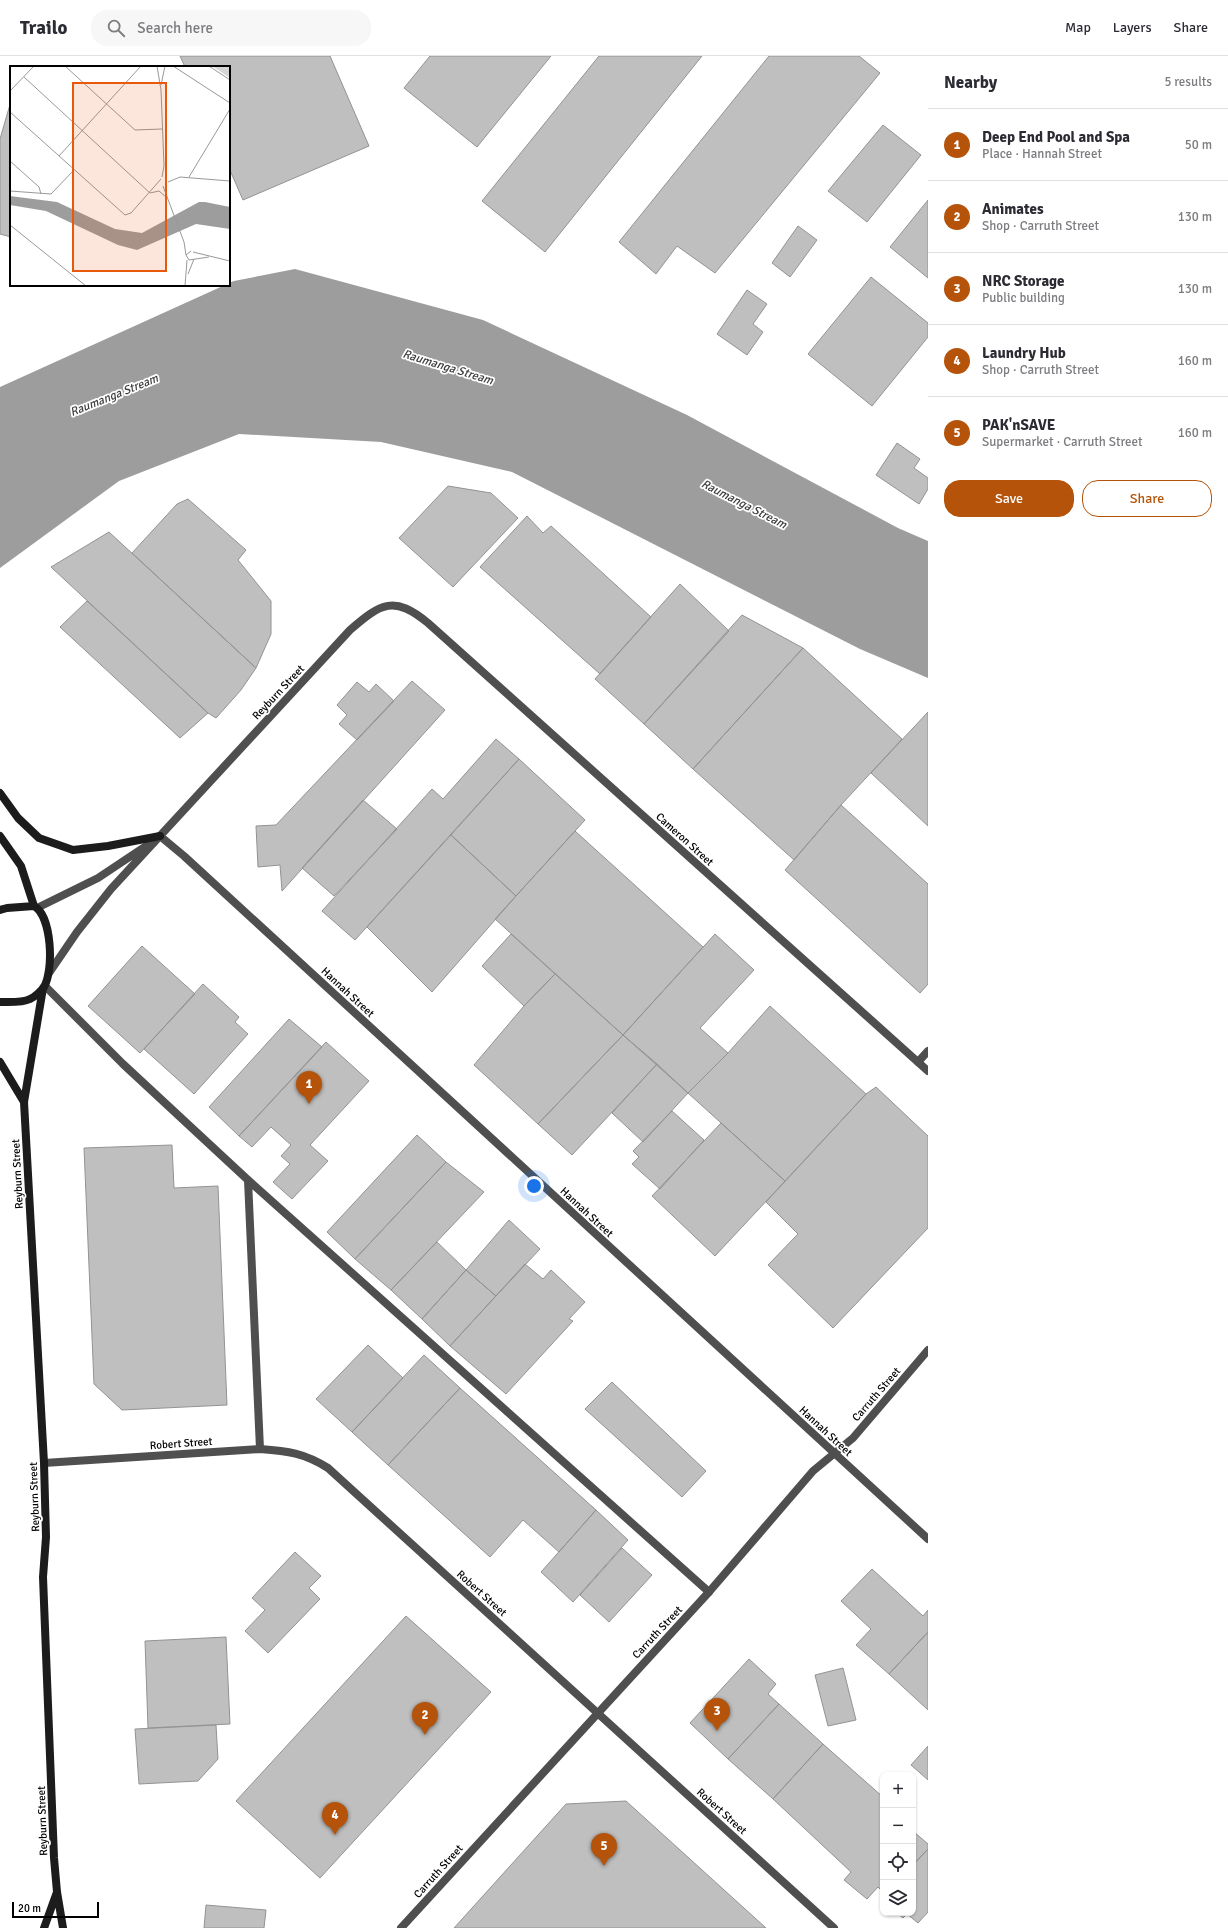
<!DOCTYPE html>
<meta charset="utf-8">
<style>
:root{--surface:#fff;--page:#f7f7f7;--text:#2b2b33;--muted:#7c7c81;--line:#e1e1e2;--accent:#b45309}
body{margin:0;font-family:Signika,sans-serif;background:var(--page);color:var(--text)}
.controls{position:absolute;right:12px;bottom:12px;display:grid;overflow:hidden;border-radius:8px;box-shadow:0 1px 3px #0004}
.controls button{width:36px;height:36px;display:grid;place-items:center;padding:0;border:0;border-bottom:1px solid var(--line);background:var(--surface);color:var(--text);font:20px sans-serif}
.scale{position:absolute;left:12px;bottom:10px;width:87px;box-sizing:border-box;padding-left:4px;border:2px solid #000;border-top:0;font-size:11px;line-height:14px;white-space:nowrap;color:#000;-webkit-text-stroke:3px #fff;paint-order:stroke}
.you{position:absolute;left:534px;top:1130px;width:14px;height:14px;margin:-10px;border:3px solid #fff;border-radius:50%;background:#1a73e8;box-shadow:0 0 0 6px #1a73e833}
.badge{display:grid;place-items:center;width:26px;height:26px;border-radius:50%;background:var(--accent);color:#fff;font-size:13px;font-weight:700}
.pin{position:absolute;translate:-50% -33px;filter:drop-shadow(0 1px 2px #0008)}
.pin::after{content:'';position:absolute;top:21px;width:14px;height:12px;background:inherit;clip-path:polygon(0 0,100% 0,50% 100%)}
.list{margin:0;padding:0;list-style:none}
h2{display:flex;justify-content:space-between;align-items:center;height:52px;margin:0;padding:0 16px;font-size:17px}
h2 small{font-size:13px;font-weight:400;color:var(--muted)}
.list li{display:grid;grid-template-columns:26px 1fr auto;gap:12px;align-items:center;box-sizing:border-box;height:72px;padding:0 16px;border-top:1px solid var(--line)}
.list b{display:block;font-size:15px;white-space:nowrap}
.list p{margin:0;font-size:13px;white-space:nowrap;color:var(--muted)}
.list em{font-size:13px;font-style:normal;color:var(--muted)}
.actions{display:flex;gap:8px;padding:12px 16px}
.actions a{flex:1;padding:9px 0;border:1px solid var(--accent);border-radius:16px;text-align:center;font-size:14px;color:var(--accent)}
.actions .main{background:var(--accent);color:#fff}
.icon{flex:none;width:22px;height:22px;fill:none;stroke:currentColor;stroke-width:2;stroke-linecap:round;stroke-linejoin:round}
.map{position:relative;flex:none;width:928px;height:1872px;overflow:hidden}
header{display:flex;align-items:center;gap:24px;box-sizing:border-box;height:56px;padding:0 20px;background:var(--surface);border-bottom:1px solid var(--line)}
header strong{font-size:19px}
nav{display:flex;gap:22px;margin-inline-start:auto;font-size:14px}
.search{width:280px;height:36px;background:var(--page);display:flex;align-items:center;gap:10px;box-sizing:border-box;padding:0 14px;border-radius:16px;color:var(--muted);font-size:15px}
main{display:flex}
aside{flex:1;background:var(--surface)}
.map>svg:first-child{display:block}
.water{fill:#9d9d9d}
.building{fill:#bfbfbf;stroke:#939393}
.lines{fill:none;stroke-linecap:round;stroke-linejoin:round}
.service{stroke:#4f4f4f;stroke-width:8}
.minor{stroke:#4f4f4f;stroke-width:8}
.tertiary{stroke:#4f4f4f;stroke-width:8}
.secondary{stroke:#1c1c1c;stroke-width:8}
.labels{text-anchor:middle;stroke-width:3.5;stroke-linejoin:round;paint-order:stroke}
.street-label{font-size:11px;fill:#000;stroke:#fff}
.water-label{font-size:12px;font-style:italic;fill:#3e3e3e;stroke:#fff}
.inset-road{fill:none;stroke:#999;stroke-width:1}
.view{fill:#e8590c;fill-opacity:0.15;stroke:#e8590c;stroke-width:2}
.inset-edge{fill:none;stroke:#000;stroke-width:2}
</style>
<header>
<strong>Trailo</strong>
<div class="search"><svg class="icon" aria-label="search" viewBox="0 0 24 24"><circle cx="10" cy="10" r="6"/><path d="M15 15l6 6"/></svg>Search here</div>
<nav><a>Map</a><a>Layers</a><a>Share</a></nav>
</header>
<main>
<div class="map">
<svg width="928" height="1872" viewBox="0 0 928 1872">
<rect width="100%" height="100%" fill="#fff"/>
<path class="water" d="M 295,213 L 483,264 L 687,359 L 898,472 L 928,485 L 928,622 L 860,593 L 512,416 L 381,386 L 239,378 L 119,425 L 0,512 L 0,331 L 225,229 L 229,229 L 229,227 L 234,225 Z"/>
<path class="building" d="M 180,0 L 330,0 L 369,90 L 243,144 L 229,112 L 229,11 L 185,11 Z
M 430,0 L 551,0 L 477,91 L 404,32 Z
M 599,0 L 702,0 L 545,196 L 482,145 Z
M 769,0 L 859,0 L 880,17 L 715,217 L 677,190 L 656,218 L 619,186 Z
M 11,45 L 11,181 L 0,178 L 0,83 Z
M 883,69 L 921,99 L 867,166 L 828,135 Z
M 928,144 L 928,222 L 890,191 Z
M 798,170 L 817,184 L 790,221 L 772,207 Z
M 871,221 L 928,267 L 928,281 L 872,350 L 808,298 Z
M 747,234 L 767,248 L 753,268 L 763,276 L 747,299 L 717,278 Z
M 897,387 L 920,403 L 914,412 L 928,422 L 928,433 L 919,448 L 876,419 Z
M 448,430 L 491,437 L 518,462 L 453,531 L 399,482 Z
M 188,443 L 246,494 L 238,504 L 271,545 L 271,578 L 256,612 L 132,497 L 177,448 Z
M 527,460 L 543,477 L 551,470 L 651,561 L 600,618 L 480,511 Z
M 109,476 L 256,612 L 241,634 L 216,662 L 208,657 L 51,511 Z
M 680,528 L 729,575 L 644,668 L 595,623 Z
M 87,545 L 208,657 L 180,682 L 60,571 Z
M 742,559 L 803,592 L 693,713 L 644,668 Z
M 803,592 L 902,683 L 841,749 L 794,804 L 693,713 Z
M 412,625 L 445,654 L 282,835 L 280,809 L 258,811 L 256,770 L 276,769 Z
M 357,626 L 369,636 L 376,628 L 394,645 L 357,684 L 339,668 L 347,659 L 337,649 Z
M 928,656 L 928,770 L 871,717 Z
M 496,683 L 519,703 L 355,884 L 322,855 L 432,733 L 443,743 Z
M 519,703 L 585,764 L 516,840 L 451,779 Z
M 363,744 L 397,773 L 334,840 L 302,812 Z
M 841,749 L 928,828 L 928,928 L 920,937 L 785,814 Z
M 575,775 L 703,891 L 623,979 L 495,863 Z
M 451,779 L 516,840 L 432,936 L 367,871 Z
M 511,878 L 555,918 L 524,950 L 482,910 Z
M 715,878 L 754,914 L 700,972 L 728,997 L 688,1037 L 623,979 Z
M 142,890 L 195,938 L 140,997 L 88,950 Z
M 555,918 L 623,979 L 538,1068 L 474,1009 L 524,950 Z
M 203,928 L 239,961 L 235,966 L 248,978 L 194,1038 L 144,993 Z
M 770,950 L 866,1038 L 785,1125 L 688,1037 L 728,997 Z
M 289,963 L 322,991 L 239,1080 L 209,1051 Z
M 623,979 L 657,1008 L 572,1099 L 538,1068 Z
M 326,986 L 369,1025 L 310,1089 L 328,1105 L 292,1143 L 273,1126 L 290,1108 L 281,1100 L 291,1089 L 271,1071 L 252,1091 L 239,1080 Z
M 657,1008 L 688,1037 L 643,1086 L 612,1057 Z
M 876,1031 L 928,1080 L 928,1172 L 833,1272 L 768,1209 L 798,1178 L 766,1146 L 866,1038 Z
M 672,1055 L 704,1084 L 660,1133 L 632,1108 L 639,1101 L 633,1095 Z
M 721,1067 L 785,1125 L 715,1200 L 652,1140 Z
M 417,1079 L 446,1106 L 355,1203 L 327,1176 Z
M 172,1089 L 174,1132 L 218,1130 L 227,1349 L 122,1354 L 94,1328 L 84,1092 Z
M 446,1106 L 484,1136 L 391,1234 L 355,1203 Z
M 509,1164 L 540,1193 L 496,1240 L 466,1214 Z
M 437,1186 L 466,1214 L 422,1263 L 391,1234 Z
M 525,1208 L 543,1223 L 551,1214 L 585,1246 L 569,1263 L 573,1265 L 506,1338 L 450,1290 Z
M 466,1214 L 496,1240 L 450,1290 L 422,1263 Z
M 368,1289 L 403,1322 L 352,1376 L 316,1343 Z
M 424,1299 L 460,1332 L 388,1409 L 352,1376 Z
M 612,1326 L 706,1415 L 682,1441 L 585,1353 Z
M 460,1332 L 596,1454 L 559,1496 L 523,1464 L 490,1501 L 388,1409 Z
M 596,1454 L 628,1484 L 573,1546 L 541,1516 Z
M 622,1492 L 652,1519 L 609,1566 L 580,1539 Z
M 295,1496 L 321,1520 L 309,1532 L 320,1543 L 268,1597 L 245,1575 L 265,1554 L 252,1542 Z
M 872,1513 L 923,1560 L 928,1554 L 928,1576 L 889,1618 L 856,1589 L 871,1573 L 841,1545 Z
M 406,1560 L 491,1636 L 320,1822 L 236,1745 Z
M 928,1576 L 928,1654 L 889,1618 Z
M 226,1581 L 230,1668 L 148,1672 L 145,1585 Z
M 749,1603 L 776,1628 L 768,1638 L 779,1648 L 728,1703 L 690,1667 Z
M 843,1612 L 856,1664 L 828,1670 L 815,1619 Z
M 779,1648 L 823,1688 L 773,1743 L 728,1703 Z
M 216,1669 L 218,1703 L 198,1725 L 139,1728 L 135,1673 Z
M 823,1688 L 883,1741 L 883,1836 L 878,1831 L 867,1843 L 844,1824 L 851,1816 L 773,1743 Z
M 928,1690 L 928,1724 L 911,1709 Z
M 626,1745 L 766,1872 L 454,1872 L 566,1748 Z
M 913,1775 L 928,1788 L 928,1793 L 913,1809 Z
M 928,1793 L 928,1856 L 918,1867 L 907,1858 L 903,1862 L 897,1857 L 913,1857 L 913,1809 Z
M 206,1849 L 266,1854 L 264,1872 L 204,1872 Z"/>
<g class="lines">
<path class="service" d="M 45,930 L 123,1008 L 248,1124 L 709,1536
M 248,1124 L 260,1393"/>
<path class="minor" d="M 160,780 L 184,800 L 928,1483
M 918,1006 L 928,995
M 401,1872 L 709,1536 L 813,1415 L 853,1382 L 928,1294"/>
<path class="tertiary" d="M 37,852 L 98,822 L 149,788
M 49,917 L 77,876 L 111,833 L 350,574 C 381,547 394,539 428,567 L 928,1015
M 44,1407 L 260,1393 C 288,1395 304,1397 328,1412 L 834,1872"/>
<path class="secondary" d="M 0,737 L 18,762 L 39,782 L 73,794 L 108,790 L 160,780
M 0,780 L 21,810 L 34,850
M 0,854 L 7,852 L 34,850 C 52,860 54,914 44,931 C 42,934 35,941 30,943 C 22,947 9,946 0,946
M 43,932 L 24,1046 L 44,1407 L 46,1481 L 43,1521 L 54,1802 L 57,1836 L 63,1872
M 0,1006 L 24,1046
M 44,1872 L 57,1836"/>
</g>
<g class="labels">
<g class="street-label">
<text transform="translate(278 636) rotate(-47)" y="4">Reyburn Street</text>
<text transform="translate(685 783) rotate(42)" y="4">Cameron Street</text>
<text transform="translate(348 936) rotate(43)" y="4">Hannah Street</text>
<text transform="translate(17 1118) rotate(-93)" y="4">Reyburn Street</text>
<text transform="translate(587 1156) rotate(43)" y="4">Hannah Street</text>
<text transform="translate(876 1338) rotate(-49)" y="4">Carruth Street</text>
<text transform="translate(826 1375) rotate(43)" y="4">Hannah Street</text>
<text transform="translate(181 1387) rotate(-4)" y="4">Robert Street</text>
<text transform="translate(34 1441) rotate(-92)" y="4">Reyburn Street</text>
<text transform="translate(482 1537) rotate(42)" y="4">Robert Street</text>
<text transform="translate(657 1576) rotate(-47)" y="4">Carruth Street</text>
<text transform="translate(722 1755) rotate(42)" y="4">Robert Street</text>
<text transform="translate(42 1765) rotate(-92)" y="4">Reyburn Street</text>
<text transform="translate(438 1815) rotate(-48)" y="4">Carruth Street</text>
</g>
<g class="water-label">
<text transform="translate(448 311) rotate(17)" y="4">Raumanga Stream</text>
<text transform="translate(114 339) rotate(-22)" y="4">Raumanga Stream</text>
<text transform="translate(744 448) rotate(27)" y="4">Raumanga Stream</text>
</g>
</g>
<g transform="translate(10 10)">
<rect width="220" height="220" fill="#fff"/>
<path d="M 202,0 L 220,0 L 220,12 Z" fill="#d6d6d6"/>
<path d="M 0,130 L 47,136 L 105,163 L 132,167 L 189,136 L 195,136 L 220,141 L 220,163 L 186,158 L 127,184 L 108,179 L 36,145 L 0,139 Z" fill="#9d9d9d"/>
<path class="inset-road" d="M 55,0 L 125,64 L 152,63M 147,0 L 151,24 L 154,100 L 152,111M 163,0 L 220,37M 199,0 L 220,14M 14,11 L 140,127M 151,19 L 155,0M 0,25 L 24,0M 0,46 L 115,149 L 121,147 L 151,113M 49,90 L 131,0M 0,95 L 29,121 L 31,128M 179,111 L 220,43M 158,116 L 170,111 L 220,115M 153,120 L 174,176 L 176,189M 0,125 L 41,128 L 64,104M 140,127 L 149,125 L 156,131M 0,159 L 76,220M 181,185 L 176,189 L 179,194 L 199,191M 183,186 L 220,195M 178,208 L 184,193M 175,220 L 177,194"/>
<path class="view" d="M 63,17 L 156,17 L 156,205 L 63,205 Z"/>
<rect width="220" height="220" class="inset-edge"/>
</g>
</svg>
<div class="controls">
<button>+</button>
<button>−</button>
<button><svg class="icon" aria-label="locate" viewBox="0 0 24 24"><circle cx="12" cy="12" r="6"/><path d="M12 2v4M12 18v4M2 12h4M18 12h4"/></svg></button>
<button><svg class="icon" aria-label="layers" viewBox="0 0 24 24"><path d="M12 4l9 5-9 5-9-5zM3 14l9 5 9-5"/></svg></button>
</div>
<div class="scale">20 m</div>
<div class="you"></div>
<div class="pin badge" style="left:309px;top:1048px">1</div>
<div class="pin badge" style="left:425px;top:1679px">2</div>
<div class="pin badge" style="left:717px;top:1675px">3</div>
<div class="pin badge" style="left:335px;top:1779px">4</div>
<div class="pin badge" style="left:604px;top:1810px">5</div>
</div>
<aside>
<h2>Nearby<small>5 results</small></h2>
<ul class="list">
<li><span class="badge">1</span><div><b>Deep End Pool and Spa</b><p>Place · Hannah Street</p></div><em>50 m</em></li>
<li><span class="badge">2</span><div><b>Animates</b><p>Shop · Carruth Street</p></div><em>130 m</em></li>
<li><span class="badge">3</span><div><b>NRC Storage</b><p>Public building</p></div><em>130 m</em></li>
<li><span class="badge">4</span><div><b>Laundry Hub</b><p>Shop · Carruth Street</p></div><em>160 m</em></li>
<li><span class="badge">5</span><div><b>PAK'nSAVE</b><p>Supermarket · Carruth Street</p></div><em>160 m</em></li>
</ul>
<div class="actions"><a class="main">Save</a><a>Share</a></div>
</aside>
</main>
